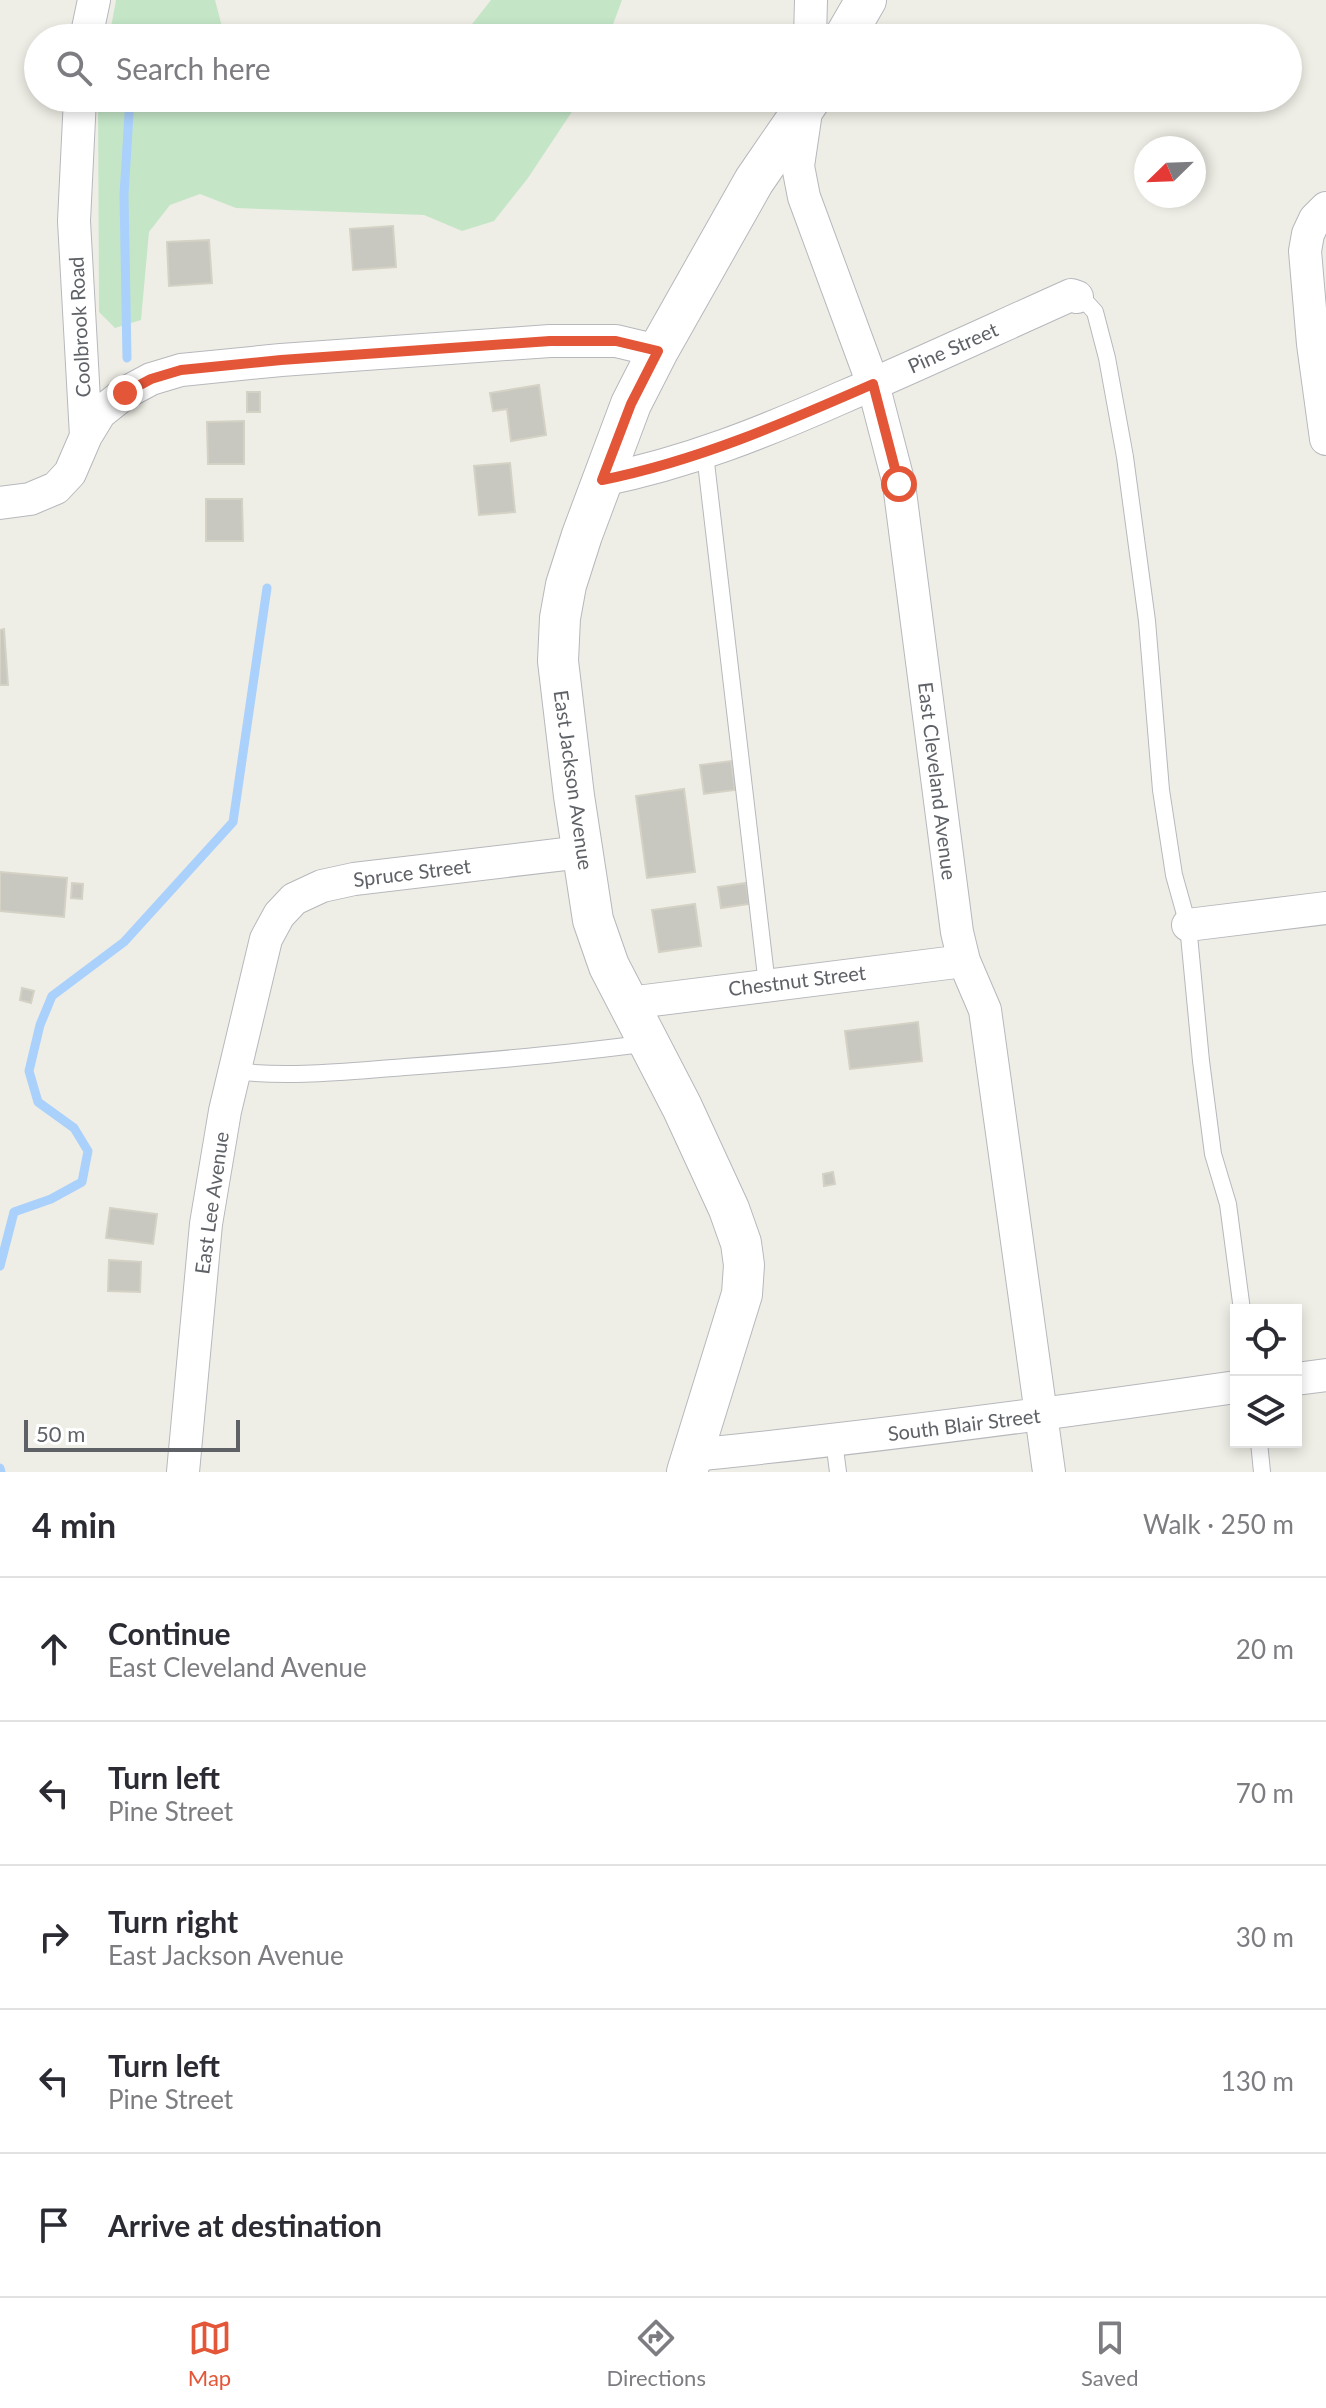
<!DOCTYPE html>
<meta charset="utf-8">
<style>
:root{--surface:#fff;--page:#f2f2f3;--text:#2b2b33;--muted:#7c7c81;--line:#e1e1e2;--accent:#e45638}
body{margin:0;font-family:Lato,sans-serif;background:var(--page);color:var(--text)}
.controls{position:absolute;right:24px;bottom:24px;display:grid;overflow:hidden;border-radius:0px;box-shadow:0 4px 12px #0003}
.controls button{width:72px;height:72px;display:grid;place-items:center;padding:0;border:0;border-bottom:2px solid var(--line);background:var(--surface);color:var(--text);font:40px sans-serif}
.compass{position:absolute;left:1134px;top:136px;width:72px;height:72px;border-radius:50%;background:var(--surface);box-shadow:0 4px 12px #0003;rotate:247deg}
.scale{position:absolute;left:24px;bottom:20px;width:216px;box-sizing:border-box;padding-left:8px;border:4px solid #5e6166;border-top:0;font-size:22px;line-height:28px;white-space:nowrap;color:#5e6166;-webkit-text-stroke:6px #fff;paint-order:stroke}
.stop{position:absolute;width:24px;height:24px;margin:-18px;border:6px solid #e45638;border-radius:50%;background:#fff}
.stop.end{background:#e45638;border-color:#fff;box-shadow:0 2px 8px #0008}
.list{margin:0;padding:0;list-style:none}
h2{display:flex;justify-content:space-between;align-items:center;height:104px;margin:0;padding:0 32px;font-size:34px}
h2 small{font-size:26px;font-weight:400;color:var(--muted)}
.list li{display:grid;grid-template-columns:52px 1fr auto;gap:24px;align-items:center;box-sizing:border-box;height:144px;padding:0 32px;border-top:2px solid var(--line)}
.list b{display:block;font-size:30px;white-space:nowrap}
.list p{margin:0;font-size:26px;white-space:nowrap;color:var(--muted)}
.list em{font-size:26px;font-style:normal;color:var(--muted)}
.icon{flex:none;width:44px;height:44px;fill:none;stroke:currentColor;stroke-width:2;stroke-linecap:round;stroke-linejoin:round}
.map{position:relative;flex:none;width:1326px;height:1472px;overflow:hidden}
.search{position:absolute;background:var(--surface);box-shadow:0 4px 12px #0003;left:24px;right:24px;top:24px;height:88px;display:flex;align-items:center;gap:20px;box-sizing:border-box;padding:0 28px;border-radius:44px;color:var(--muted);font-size:30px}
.sheet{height:824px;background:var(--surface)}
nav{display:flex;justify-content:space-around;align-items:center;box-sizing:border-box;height:112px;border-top:2px solid var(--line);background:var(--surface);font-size:22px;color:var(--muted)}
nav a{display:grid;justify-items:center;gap:4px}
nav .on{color:var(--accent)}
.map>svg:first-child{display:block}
.green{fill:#c4e6c7}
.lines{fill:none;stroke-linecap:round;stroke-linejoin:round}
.stream{stroke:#aad0fc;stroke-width:9}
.building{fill:#c8c8c1;stroke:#d4d1c5;stroke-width:2}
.service-casing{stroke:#b6b8bc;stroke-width:18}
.minor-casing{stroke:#b6b8bc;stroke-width:34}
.tertiary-casing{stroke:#b6b8bc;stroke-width:42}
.service{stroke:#fff;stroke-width:16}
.minor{stroke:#fff;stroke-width:32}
.tertiary{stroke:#fff;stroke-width:40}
.route{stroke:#e45638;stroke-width:10}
.labels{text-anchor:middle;stroke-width:8;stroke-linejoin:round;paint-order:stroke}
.street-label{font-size:20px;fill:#5e6166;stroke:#fff}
</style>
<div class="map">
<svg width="1326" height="1472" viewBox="0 0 1326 1472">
<rect width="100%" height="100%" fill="#efeee6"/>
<path class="green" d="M 116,0 L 215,0 L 225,38 L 109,38 Z
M 491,0 L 622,0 L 608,38 L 461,38 Z
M 98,98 L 309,98 L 324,102 L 341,98 L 581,98 L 528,178 L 494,221 L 462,231 L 424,215 L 236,208 L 200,194 L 170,205 L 149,232 L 141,320 L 115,328 L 99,312 Z"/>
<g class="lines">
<path class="stream" d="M 127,358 L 124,195 L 130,98
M 0,1266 L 14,1212 L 51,1199 L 82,1182 L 88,1151 L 74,1128 L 38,1102 L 29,1071 L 40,1025 L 52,996 L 124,942 L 233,822 L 267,588
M 0,1468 L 1,1472"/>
</g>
<path class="building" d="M 393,226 L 396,267 L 353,270 L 350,229 Z
M 209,240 L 212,283 L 169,286 L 167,242 Z
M 539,385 L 546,435 L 511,441 L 507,409 L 493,411 L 490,393 Z
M 247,392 L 260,392 L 260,412 L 247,412 Z
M 244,421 L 244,464 L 208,464 L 207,422 Z
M 510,463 L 515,512 L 479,515 L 474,466 Z
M 206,499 L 242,499 L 243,541 L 206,541 Z
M 4,629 L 8,685 L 0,685 L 0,630 Z
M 731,761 L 735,790 L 704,794 L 700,765 Z
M 684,789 L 695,872 L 647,878 L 636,796 Z
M 0,872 L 67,878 L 64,917 L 0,911 Z
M 72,883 L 83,884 L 82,899 L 71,898 Z
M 746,883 L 749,904 L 721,908 L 718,887 Z
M 695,904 L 701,946 L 659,952 L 652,910 Z
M 22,988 L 34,991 L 31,1003 L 20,1000 Z
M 918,1022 L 922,1061 L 850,1069 L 845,1031 Z
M 833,1172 L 835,1184 L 824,1186 L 823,1174 Z
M 110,1208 L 157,1214 L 153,1244 L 106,1238 Z
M 109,1260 L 141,1262 L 140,1292 L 108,1291 Z"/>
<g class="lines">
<defs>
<path id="service" d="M 1077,297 L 1085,301 L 1095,312 L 1107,358 L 1125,457 L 1147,621 L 1161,790 L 1174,875 L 1188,925 L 1201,1061 L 1213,1154 L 1228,1204 L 1242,1310
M 705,454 L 767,985
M 234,1071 C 290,1078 349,1071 405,1067 C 487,1061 568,1054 649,1043
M 834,1441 L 838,1472
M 1259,1442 L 1262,1472"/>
<path id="minor" d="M 86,38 L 94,0
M 810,38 L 811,0
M 807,105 L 798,166 L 804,197 L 873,384 L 899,484 L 957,932 L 964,961 L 985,1010 L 1049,1472
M 1326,208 L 1315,219 L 1308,234 L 1305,251 L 1313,344 L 1326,439
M 86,436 L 100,413 L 125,393 L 151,379 L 181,370 L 281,360 L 550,341 L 616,341 L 658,351
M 602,480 C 687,463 764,432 843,397 C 920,364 995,329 1071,295 L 1077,297
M 0,503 L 30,499 L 56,488 L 70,473 L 86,436 L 74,221 L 80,98
M 1188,925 L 1326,908
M 629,1003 L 964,961
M 1296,1379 L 1326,1375
M 692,1455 C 874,1437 1055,1413 1236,1387
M 183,1472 L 206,1224 L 225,1111 L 266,939 L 279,915 L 294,899 L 322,886 L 354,879 L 582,852"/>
<path id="tertiary" d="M 844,38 L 866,0
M 687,1472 L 742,1294 L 744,1265 L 741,1243 L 729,1209 L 682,1107 L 609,966 L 593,920 L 574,796 L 558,661 L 560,618 L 566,585 L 582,535 L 631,404 L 658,351 L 754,181 L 811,98"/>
</defs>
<use href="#service" class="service-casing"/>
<use href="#minor" class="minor-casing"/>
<use href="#tertiary" class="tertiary-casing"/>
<use href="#service" class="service"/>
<use href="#minor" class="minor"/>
<use href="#tertiary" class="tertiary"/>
</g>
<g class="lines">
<path class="route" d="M 125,393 L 151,379 L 181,370 L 281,360 L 550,341 L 616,341 L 658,351 L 631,404 L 602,480 C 697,461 784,423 873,384 L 899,484"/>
</g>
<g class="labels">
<g class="street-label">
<text transform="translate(80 327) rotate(-93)" y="7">Coolbrook Road</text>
<text transform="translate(953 348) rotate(-24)" y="7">Pine Street</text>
<text transform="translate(573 780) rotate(82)" y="7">East Jackson Avenue</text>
<text transform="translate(937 781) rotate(83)" y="7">East Cleveland Avenue</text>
<text transform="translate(412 873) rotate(-7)" y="7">Spruce Street</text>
<text transform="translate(797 981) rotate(-7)" y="7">Chestnut Street</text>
<text transform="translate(212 1203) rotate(-82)" y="7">East Lee Avenue</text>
<text transform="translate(964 1425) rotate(-7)" y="7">South Blair Street</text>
</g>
</g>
</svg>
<div class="controls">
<button><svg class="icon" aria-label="locate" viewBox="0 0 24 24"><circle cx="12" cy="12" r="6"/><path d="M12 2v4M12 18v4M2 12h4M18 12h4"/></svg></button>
<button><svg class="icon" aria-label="layers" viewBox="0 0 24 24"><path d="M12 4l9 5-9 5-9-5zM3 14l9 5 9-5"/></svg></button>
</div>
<svg class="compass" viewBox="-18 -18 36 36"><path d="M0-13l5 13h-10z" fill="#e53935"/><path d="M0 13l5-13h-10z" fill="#7c7c81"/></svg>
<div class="scale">50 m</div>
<div class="stop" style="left:899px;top:484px"></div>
<div class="stop end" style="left:125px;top:393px"></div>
<div class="search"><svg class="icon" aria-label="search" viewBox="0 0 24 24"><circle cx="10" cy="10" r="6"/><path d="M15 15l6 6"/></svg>Search here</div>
</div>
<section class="sheet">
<h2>4 min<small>Walk · 250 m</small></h2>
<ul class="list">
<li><svg class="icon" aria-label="ahead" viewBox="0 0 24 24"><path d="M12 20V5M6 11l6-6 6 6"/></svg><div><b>Continue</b><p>East Cleveland Avenue</p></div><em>20 m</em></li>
<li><svg class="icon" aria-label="left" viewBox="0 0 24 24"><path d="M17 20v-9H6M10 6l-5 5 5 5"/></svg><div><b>Turn left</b><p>Pine Street</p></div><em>70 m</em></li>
<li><svg class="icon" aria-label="right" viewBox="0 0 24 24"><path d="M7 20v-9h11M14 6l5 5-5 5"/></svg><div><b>Turn right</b><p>East Jackson Avenue</p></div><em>30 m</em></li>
<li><svg class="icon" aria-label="left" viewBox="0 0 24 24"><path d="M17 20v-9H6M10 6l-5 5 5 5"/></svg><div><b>Turn left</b><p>Pine Street</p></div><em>130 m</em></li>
<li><svg class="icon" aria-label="arrive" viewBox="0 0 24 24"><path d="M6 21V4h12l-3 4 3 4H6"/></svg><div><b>Arrive at destination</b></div></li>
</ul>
</section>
<nav>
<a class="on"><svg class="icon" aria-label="map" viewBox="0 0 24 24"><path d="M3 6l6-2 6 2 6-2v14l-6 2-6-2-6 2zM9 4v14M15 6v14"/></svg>Map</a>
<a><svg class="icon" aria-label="directions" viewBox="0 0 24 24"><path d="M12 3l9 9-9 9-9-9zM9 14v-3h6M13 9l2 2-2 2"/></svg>Directions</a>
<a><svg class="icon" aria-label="saved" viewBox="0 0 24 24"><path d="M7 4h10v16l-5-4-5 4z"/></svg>Saved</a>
</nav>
